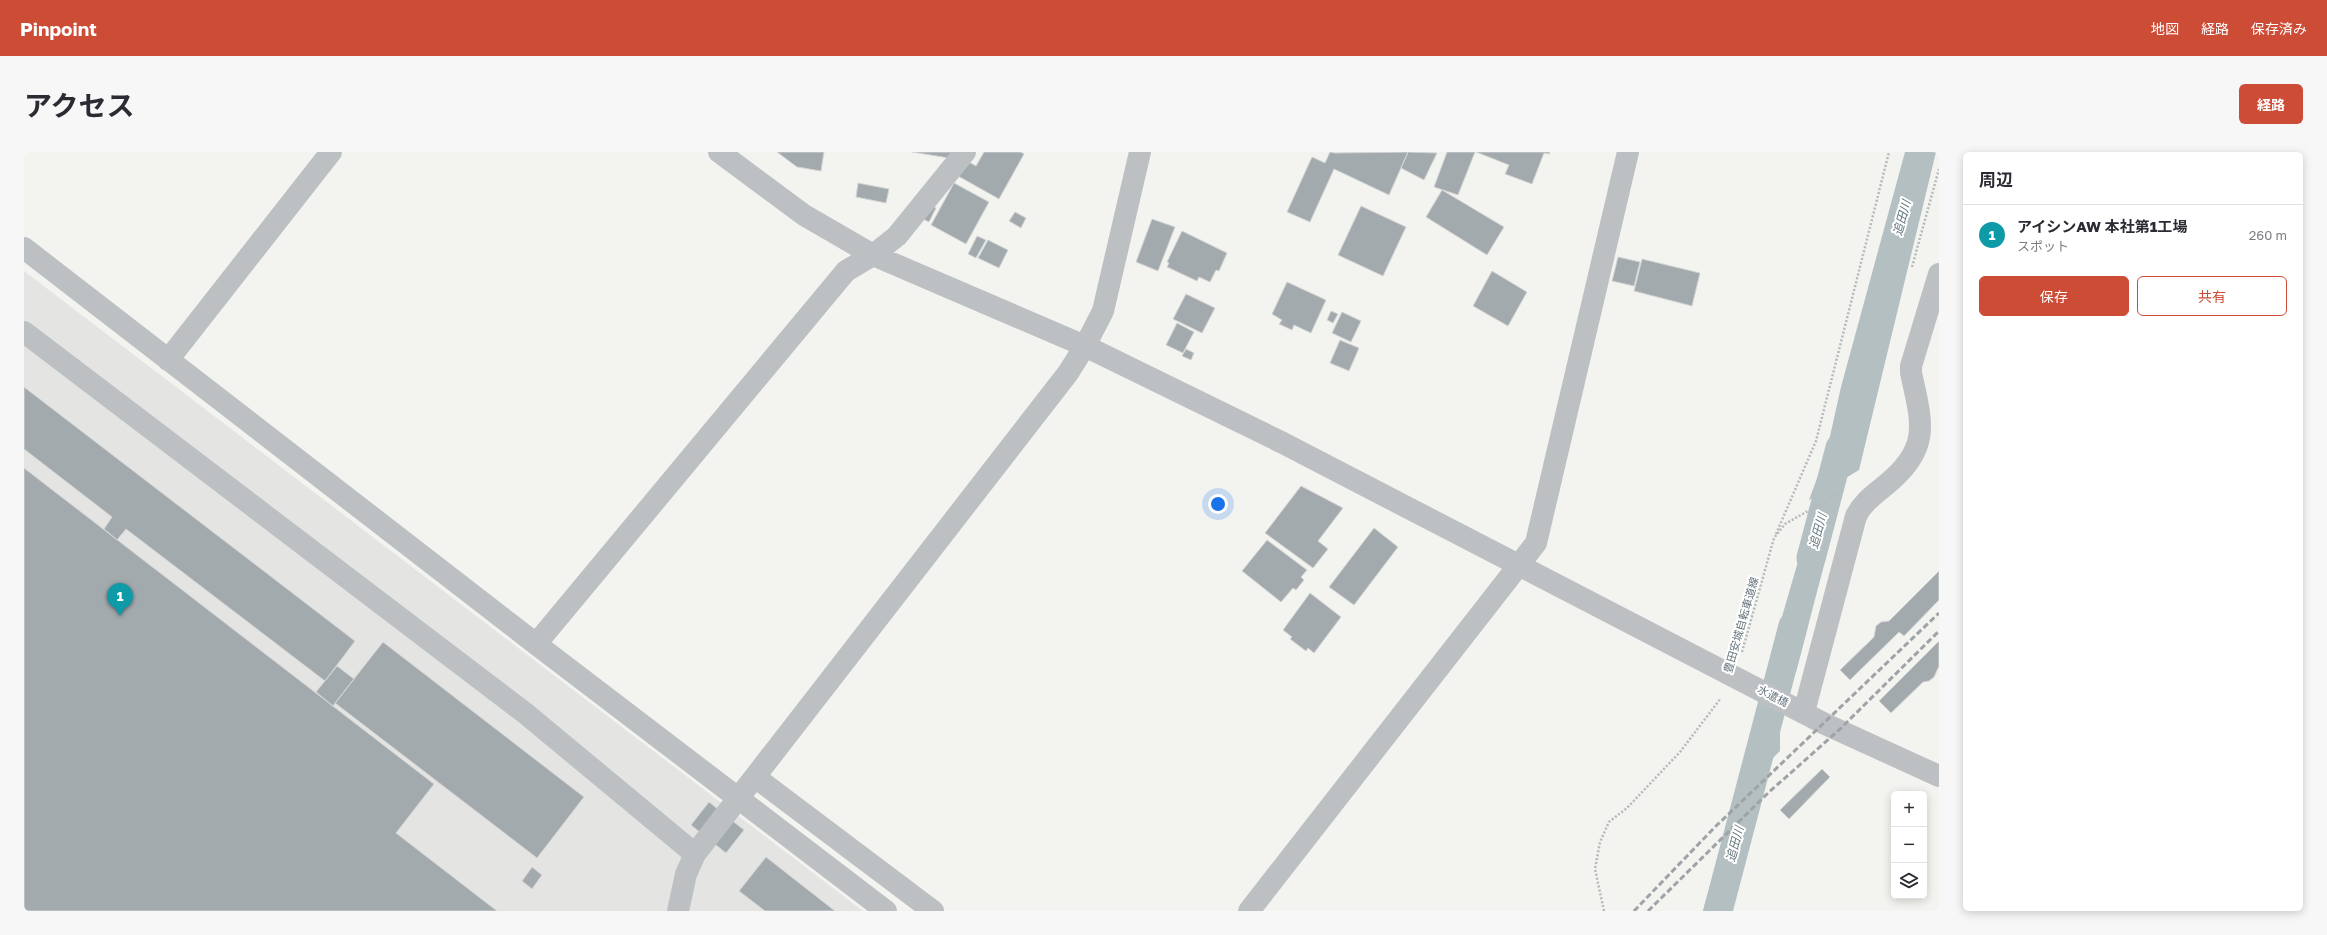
<!DOCTYPE html>
<html lang="ja">
<meta charset="utf-8">
<style>
:root{--surface:#fff;--page:#f7f7f7;--text:#2b2b33;--muted:#7c7c81;--line:#e1e1e2;--accent:#cd4c36}
body{margin:0;font-family:"Golos Text","Noto Sans JP",sans-serif;background:var(--page);color:var(--text)}
.controls{position:absolute;right:12px;bottom:12px;display:grid;overflow:hidden;border-radius:6px;box-shadow:0 2px 10px #0003}
.controls button{width:36px;height:36px;display:grid;place-items:center;padding:0;border:0;border-bottom:1px solid var(--line);background:var(--surface);color:var(--text);font:20px sans-serif}
.you{position:absolute;left:1194px;top:352px;width:14px;height:14px;margin:-10px;border:3px solid #fff;border-radius:50%;background:#1a73e8;box-shadow:0 0 0 6px #1a73e833}
.badge{display:grid;place-items:center;width:26px;height:26px;border-radius:50%;background:var(--accent);color:#fff;font-size:13px;font-weight:700}
.pin{position:absolute;translate:-50% -33px;filter:drop-shadow(0 1px 2px #0008)}
.pin::after{content:'';position:absolute;top:21px;width:14px;height:12px;background:inherit;clip-path:polygon(0 0,100% 0,50% 100%)}
.list{margin:0;padding:0;list-style:none}
h2{display:flex;justify-content:space-between;align-items:center;height:52px;margin:0;padding:0 16px;font-size:17px}
h2 small{font-size:13px;font-weight:400;color:var(--muted)}
.list li{display:grid;grid-template-columns:26px 1fr auto;gap:12px;align-items:center;box-sizing:border-box;height:60px;padding:0 16px;border-top:1px solid var(--line)}
.list b{display:block;font-size:15px;white-space:nowrap}
.list p{margin:0;font-size:13px;white-space:nowrap;color:var(--muted)}
.list em{font-size:13px;font-style:normal;color:var(--muted)}
.actions{display:flex;gap:8px;padding:12px 16px}
.actions a{flex:1;padding:9px 0;border:1px solid var(--accent);border-radius:6px;text-align:center;font-size:14px;color:var(--accent)}
.actions .main{background:var(--accent);color:#fff}
.icon{flex:none;width:22px;height:22px;fill:none;stroke:currentColor;stroke-width:2;stroke-linecap:round;stroke-linejoin:round}
.map{position:relative;flex:none;width:1915px;height:759px;overflow:hidden;border-radius:6px}
header{display:flex;align-items:center;gap:24px;box-sizing:border-box;height:56px;padding:0 20px;background:var(--accent);color:#fff}
header strong{font-size:19px}
nav{display:flex;gap:22px;margin-inline-start:auto;font-size:14px}
.intro{display:flex;align-items:center;justify-content:space-between;box-sizing:border-box;height:96px;padding:0 24px}
h1{margin:0;font-size:28px}
.button{padding:10px 18px;border-radius:6px;background:var(--accent);color:#fff;font-size:14px;font-weight:700}
main{display:flex;gap:24px;padding:0 24px}
aside{flex:1;background:var(--surface);border-radius:6px;box-shadow:0 2px 10px #0003}
.map>svg:first-child{display:block}
.built{fill:#e4e4e3}
.water{fill:#b3bfc1}
.lines{fill:none;stroke-linecap:round;stroke-linejoin:round}
.canal{stroke:#b3bfc1;stroke-width:29}
.building{fill:#a3aaae;stroke:#d4d4d3}
.path{stroke:#b6b9ba;stroke-width:2.5;stroke-dasharray:2 2;stroke-linecap:butt}
.minor{stroke:#bdc0c3;stroke-width:22}
.rail{stroke:#9da3a6;stroke-width:3;stroke-dasharray:6 3;stroke-linecap:butt}
.labels{text-anchor:middle;stroke-width:4;stroke-linejoin:round;paint-order:stroke}
.street-label{font-size:11px;fill:#66757d;stroke:#fff}
.water-label{font-size:12px;font-style:italic;fill:#62767b;stroke:#fff}
</style>
<header>
<strong>Pinpoint</strong>
<nav><a>地図</a><a>経路</a><a>保存済み</a></nav>
</header>
<div class="intro"><h1>アクセス</h1><a class="button">経路</a></div>
<main>
<div class="map">
<svg width="1915" height="759" viewBox="0 0 1915 759">
<rect width="100%" height="100%" fill="#f3f3f0"/>
<path class="built" d="M 0,119 L 839,759 L 0,759 Z"/>
<path class="water" d="M 1881,0 L 1912,0 L 1835,318 L 1785,348 L 1802,302 L 1817,235 Z
M 1815,356 L 1772,520 L 1746,506 L 1784,375 Z
M 1733,573 L 1756,578 L 1756,599 L 1721,633 Z
M 1728,674 L 1707,759 L 1679,759 L 1693,708 Z"/>
<g class="lines">
<path class="canal" d="M 1787,406 L 1816,296
M 1694,759 L 1769,474"/>
</g>
<path class="building" d="M 753,0 L 800,0 L 797,19 L 773,15 Z
M 888,0 L 930,0 L 925,6 Z
M 960,0 L 997,0 L 1000,2 L 975,47 L 934,24 L 943,9 L 952,14 Z
M 1306,0 L 1311,1 L 1384,0 L 1365,43 L 1310,17 L 1286,70 L 1263,60 L 1288,5 L 1301,11 Z
M 1384,0 L 1413,1 L 1400,28 L 1377,16 Z
M 1423,0 L 1451,0 L 1434,43 L 1410,35 Z
M 1452,0 L 1526,0 L 1525,2 L 1520,1 L 1508,32 L 1481,22 L 1485,13 Z
M 834,31 L 865,37 L 862,51 L 832,45 Z
M 930,31 L 965,50 L 942,92 L 907,73 Z
M 1418,38 L 1480,75 L 1463,103 L 1402,65 Z
M 906,53 L 912,56 L 905,70 L 899,67 Z
M 1337,54 L 1382,75 L 1359,124 L 1314,103 Z
M 991,60 L 1002,66 L 997,76 L 985,69 Z
M 1128,67 L 1151,75 L 1134,119 L 1112,110 Z
M 1158,79 L 1203,101 L 1195,119 L 1192,118 L 1186,130 L 1175,125 L 1173,129 L 1143,115 L 1145,111 L 1143,110 Z
M 953,84 L 962,88 L 952,106 L 944,102 Z
M 964,88 L 984,98 L 975,116 L 954,106 Z
M 1594,105 L 1616,110 L 1610,134 L 1588,129 Z
M 1618,107 L 1676,121 L 1668,154 L 1610,139 Z
M 1468,119 L 1503,140 L 1484,174 L 1449,154 Z
M 1263,130 L 1302,148 L 1287,181 L 1270,173 L 1268,178 L 1255,172 L 1258,168 L 1248,162 Z
M 1162,142 L 1191,156 L 1178,181 L 1149,167 Z
M 1307,159 L 1314,162 L 1309,171 L 1303,168 Z
M 1318,160 L 1337,169 L 1327,190 L 1308,181 Z
M 1153,171 L 1170,180 L 1159,201 L 1142,193 Z
M 1316,188 L 1335,196 L 1325,219 L 1306,211 Z
M 1162,197 L 1170,201 L 1167,208 L 1158,204 Z
M 0,235 L 331,489 L 301,529 L 102,377 L 93,388 L 80,377 L 88,365 L 0,297 Z
M 0,316 L 410,632 L 372,681 L 473,759 L 0,759 Z
M 1277,334 L 1319,356 L 1294,389 L 1304,397 L 1289,416 L 1241,381 Z
M 1350,376 L 1374,395 L 1330,453 L 1305,435 Z
M 1243,388 L 1283,418 L 1277,425 L 1280,428 L 1272,438 L 1269,436 L 1257,450 L 1218,419 Z
M 1915,419 L 1915,448 L 1880,484 L 1875,480 L 1826,528 L 1816,518 L 1850,485 L 1852,474 L 1857,470 L 1865,469 Z
M 1286,441 L 1317,465 L 1290,501 L 1284,496 L 1282,499 L 1266,487 L 1268,485 L 1259,478 Z
M 1915,489 L 1915,514 L 1910,525 L 1905,529 L 1899,530 L 1867,561 L 1855,549 Z
M 359,490 L 560,645 L 513,706 L 311,551 Z
M 313,514 L 330,527 L 309,554 L 292,540 Z
M 1798,617 L 1806,625 L 1765,667 L 1756,658 Z
M 685,650 L 720,678 L 702,701 L 667,673 Z
M 742,705 L 811,759 L 741,759 L 715,739 Z
M 508,715 L 518,723 L 508,737 L 498,729 Z"/>
<g class="lines">
<path class="path" d="M 1888,115 L 1915,17
M 1752,382 L 1792,289 L 1865,0
M 1718,500 L 1750,386 L 1761,372 L 1814,342
M 1580,759 L 1571,717 L 1576,690 L 1585,670 L 1603,656 L 1656,600 L 1697,546"/>
<path class="minor" d="M 695,0 L 780,63 L 849,103 L 1061,194 L 1259,291 L 1801,572 L 1915,624
M 0,96 L 512,492 L 862,759
M 0,180 L 501,561 L 671,702
M 144,208 L 307,0
M 512,492 L 822,119 L 849,103 L 873,84 L 941,0
M 1780,560 L 1832,364 C 1839,350 1851,342 1863,332 C 1907,296 1898,271 1887,221 L 1887,214 L 1915,122
M 731,625 L 909,759
M 654,759 L 662,722 L 671,702 L 1044,221 L 1061,194 L 1079,159 L 1116,0
M 1225,759 L 1512,391 L 1604,0"/>
<path class="rail" d="M 1610,759 L 1691,675 L 1915,461
M 1624,759 L 1744,641 L 1815,578 L 1915,479"/>
</g>
<g class="labels">
<g class="street-label">
<text transform="translate(1717 473) rotate(-74)" y="4">豊田安城自転車道線</text>
<text transform="translate(1749 544) rotate(28)" y="4">水遣橋</text>
</g>
<g class="water-label">
<text transform="translate(1878 66) rotate(-74)" y="4">追田川</text>
<text transform="translate(1794 379) rotate(-75)" y="4">追田川</text>
<text transform="translate(1711 692) rotate(-75)" y="4">追田川</text>
</g>
</g>
</svg>
<div class="controls">
<button>+</button>
<button>−</button>
<button><svg class="icon" aria-label="layers" viewBox="0 0 24 24"><path d="M12 4l9 5-9 5-9-5zM3 14l9 5 9-5"/></svg></button>
</div>
<div class="you"></div>
<div class="pin badge" style="left:96px;top:464px;background:#0f9aa8">1</div>
</div>
<aside>
<h2>周辺<small></small></h2>
<ul class="list">
<li><span class="badge" style="background:#0f9aa8">1</span><div><b>アイシンAW 本社第1工場</b><p>スポット</p></div><em>260 m</em></li>
</ul>
<div class="actions"><a class="main">保存</a><a>共有</a></div>
</aside>
</main>
